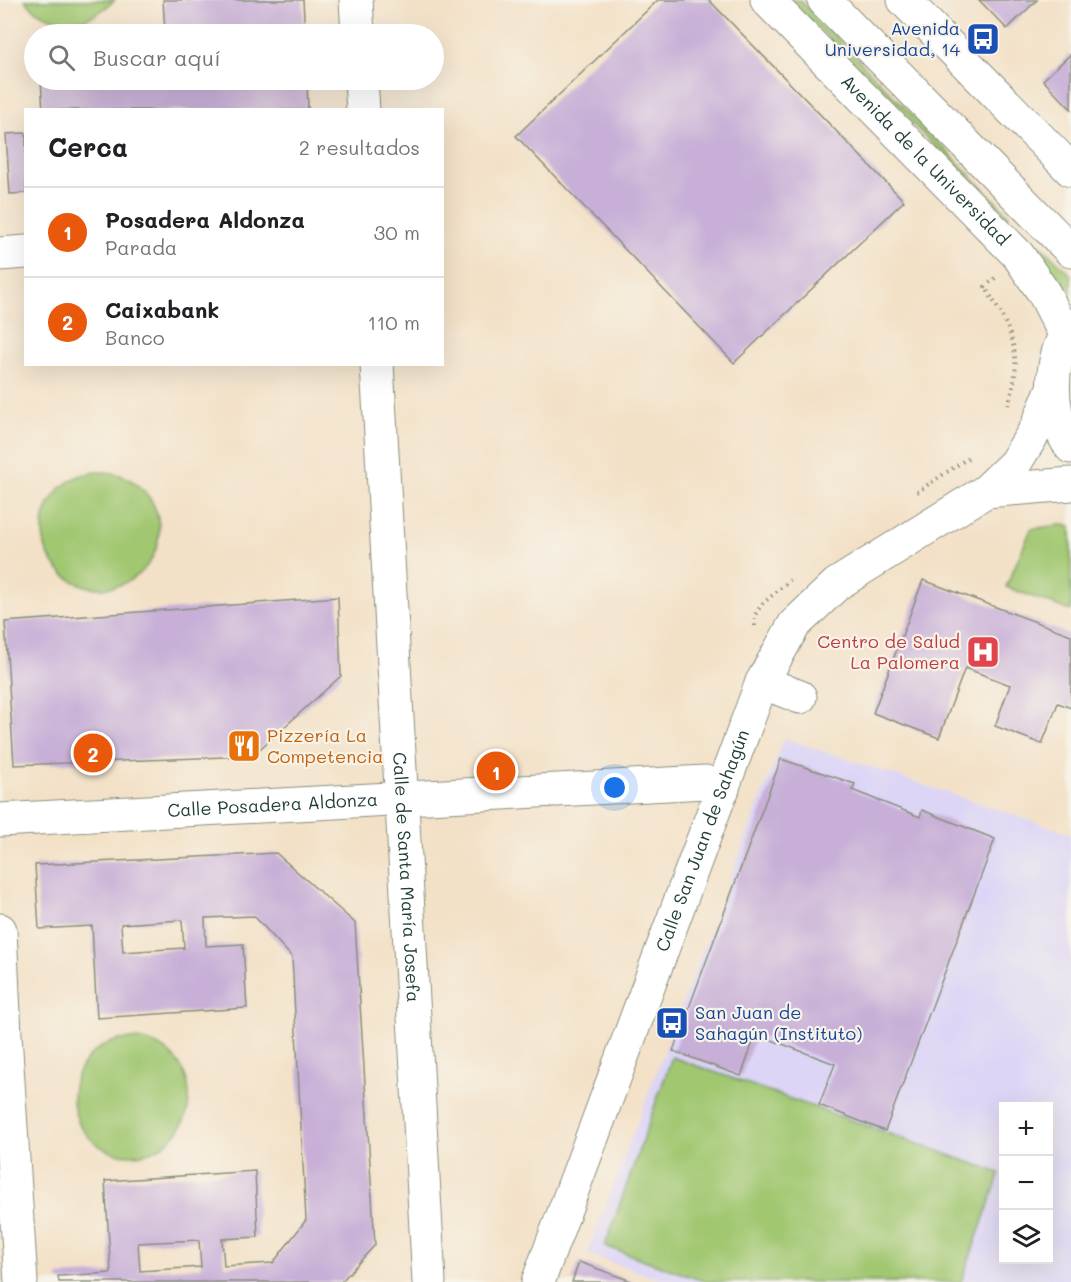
<!DOCTYPE html>
<html lang="es">
<meta charset="utf-8">
<style>
:root{--surface:#fff;--page:#f6f6f6;--text:#202124;--muted:#757577;--line:#e0e0e0;--accent:#ea580c}
body{margin:0;font-family:Mali,sans-serif;background:var(--page);color:var(--text)}
.controls{position:absolute;right:18px;bottom:18px;display:grid;overflow:hidden;border-radius:0px;box-shadow:0 6px 24px #0002}
.controls button{width:54px;height:54px;display:grid;place-items:center;padding:0;border:0;border-bottom:2px solid var(--line);background:var(--surface);color:var(--text);font:30px sans-serif}
.you{position:absolute;left:615px;top:788px;width:21px;height:21px;margin:-15px;border:4px solid #fff;border-radius:50%;background:#1a73e8;box-shadow:0 0 0 9px #1a73e833}
.badge{display:grid;place-items:center;width:39px;height:39px;border-radius:50%;background:var(--accent);color:#fff;font-size:20px;font-weight:700}
.pin{position:absolute;translate:-50% -50%;border:3px solid #fff;box-shadow:0 2px 6px #0006}
.list{margin:0;padding:0;list-style:none}
h2{display:flex;justify-content:space-between;align-items:center;height:78px;margin:0;padding:0 24px;font-size:26px}
h2 small{font-size:20px;font-weight:400;color:var(--muted)}
.list li{display:grid;grid-template-columns:39px 1fr auto;gap:18px;align-items:center;box-sizing:border-box;height:90px;padding:0 24px;border-top:2px solid var(--line)}
.list b{display:block;font-size:22px;white-space:nowrap}
.list p{margin:0;font-size:20px;white-space:nowrap;color:var(--muted)}
.list em{font-size:20px;font-style:normal;color:var(--muted)}
.icon{flex:none;width:33px;height:33px;fill:none;stroke:currentColor;stroke-width:2;stroke-linecap:round;stroke-linejoin:round}
.map{position:relative;flex:none;width:1071px;height:1282px;overflow:hidden}
.search{position:absolute;background:var(--surface);box-shadow:0 6px 24px #0002;left:24px;top:24px;width:420px;height:66px;display:flex;align-items:center;gap:15px;box-sizing:border-box;padding:0 21px;border-radius:33px;color:var(--muted);font-size:22px}
.panel{position:absolute;background:var(--surface);box-shadow:0 6px 24px #0002;left:24px;top:108px;width:420px;height:258px;border-radius:0px}
.map>svg:first-child{display:block}
.built{fill:#ddd5f6;fill-rule:evenodd}
.green{fill:#a1c771;stroke:#608252;stroke-width:1.5}
.building{fill:#c7afd7;fill-rule:evenodd}
.lines{fill:none;stroke-linecap:round;stroke-linejoin:round}
.minor-casing{stroke:#898f7e;stroke-width:35}
.major-casing{stroke:#898f7e;stroke-width:35}
.path{stroke:#898f7e;stroke-width:4;stroke-dasharray:1.5 4.5;stroke-linecap:butt}
.minor{stroke:#fff;stroke-width:33}
.major{stroke:#fff;stroke-width:33}
.labels{text-anchor:middle;stroke-width:4.5;stroke-linejoin:round;paint-order:stroke}
.transit-label{font-size:18px;fill:#164399;stroke:#f7f3e8;text-anchor:end}
.street-label{font-size:18px;fill:#1f3d34;stroke:#f7f3e8}
.health-label{font-size:18px;fill:#be3a42;stroke:#f7f3e8;text-anchor:end}
.food-label{font-size:18px;fill:#c56008;stroke:#f7f3e8;text-anchor:start}
</style>
<div class="map">
<svg width="1071" height="1282" viewBox="0 0 1071 1282">
<rect width="100%" height="100%" fill="#f7f3e8"/>
<filter id="ink" filterUnits="userSpaceOnUse"><feTurbulence type="fractalNoise" baseFrequency=".0167" numOctaves="2"/><feDisplacementMap in="SourceGraphic" scale="12" xChannelSelector="R" yChannelSelector="G"/><feConvolveMatrix kernelMatrix="1 2 1 2 8 2 1 2 1" color-interpolation-filters="sRGB"/></filter>
<filter id="wash" filterUnits="userSpaceOnUse"><feTurbulence type="fractalNoise" baseFrequency=".008" numOctaves="4" result="noise"/><feDisplacementMap in="SourceGraphic" scale="24" xChannelSelector="R" yChannelSelector="G"/><feGaussianBlur stdDeviation="1.35" result="paint"/><feColorMatrix in="noise" values="0 0 0 0 0 0 0 0 0 0 0 0 0 0 0 0 0 1.4 0 .05"/><feComposite in="paint" operator="in"/></filter>
<g filter="url(#wash)">
<rect width="100%" height="100%" fill="#f3e1c7"/>
<path class="built" d="M 784,738 L 1071,834 L 1071,1282 L 667,1282 L 587,1254 ZM 1004,1106 L 1048,1106 L 1048,1260 L 1004,1260 Z"/>
<path class="green" d="M 25,0 L 115,0 C 105,9 95,17 82,20 C 62,24 37,17 25,0 Z
M 791,0 L 800,0 L 1009,215 L 1006,219 Z
M 1041,246 L 1071,275 L 1071,294 L 1066,299 L 1055,275 L 1036,251 Z
M43 530a58 58 0 1 1 116 0a58 58 0 1 1-116 0Z
M 1060,525 L 1071,526 L 1071,611 L 1006,587 L 1031,529 Z
M73 1097a58 58 0 1 1 116 0a58 58 0 1 1-116 0Z
M 672,1057 L 1000,1173 L 961,1282 L 706,1282 L 605,1246 Z"/>
<g id="blocks">
<path class="building" d="M 163,0 L 303,0 L 305,34 L 161,34 L 161,33 L 165,32 Z
M 658,0 L 709,0 L 904,201 L 734,363 L 516,136 Z
M 979,0 L 1037,0 L 1007,29 Z
M 1071,54 L 1071,109 L 1043,80 Z
M 41,80 L 307,80 L 308,110 L 43,110 Z
M 26,133 L 26,193 L 10,194 L 6,134 Z
M 923,580 L 1071,635 L 1071,708 L 1058,703 L 1042,744 L 995,726 L 1010,685 L 965,668 L 939,738 L 873,713 Z
M 338,597 L 341,676 L 252,756 L 14,765 L 5,622 Z
M 781,759 L 855,784 L 852,790 L 920,817 L 922,810 L 995,839 L 885,1131 L 819,1105 L 835,1064 L 756,1034 L 741,1076 L 673,1051 Z
M 276,853 L 355,923 L 375,1245 L 341,1282 L 59,1282 L 58,1276 L 111,1273 L 105,1181 L 255,1171 L 258,1237 L 222,1239 L 224,1266 L 273,1263 L 306,1220 L 292,957 L 254,916 L 205,918 L 206,946 L 243,944 L 247,1008 L 97,1018 L 92,926 L 39,929 L 35,865 ZM 182,920 L 184,948 L 123,952 L 121,924 ZM 199,1240 L 201,1267 L 140,1271 L 138,1243 Z
M 579,1262 L 634,1282 L 572,1282 Z"/>
</g>
</g>
<g filter="url(#ink)">
<use href="#blocks" fill-opacity="0" stroke="#898f7e" stroke-width="1.5"/>
<g class="lines">
<defs>
<g id="minor">
<path d="M 356,0 L 358,34"/>
<path d="M 904,0 L 1071,170"/>
<path d="M 361,80 L 363,110"/>
<path d="M 0,254 L 26,252"/>
<path id="s1" d="M 377,364 L 429,1282"/>
<path d="M 986,491 L 1071,484"/>
<path d="M 762,682 L 800,697"/>
<path id="s2" d="M 0,820 L 705,782 L 723,789"/>
<path d="M 0,930 L 5,1035 L 21,1282"/>
<path id="s3" d="M 538,1282 L 762,682 L 794,625 L 837,584 L 986,491 L 1015,463 L 1036,429 L 1053,388"/>
</g>
<g id="major">
<path id="s4" d="M 767,0 L 1018,255 L 1044,293 L 1065,334"/>
<path d="M 824,0 L 1071,251"/>
<path d="M 1071,326 C 1048,359 1047,413 1071,447"/>
</g>
</defs>
<use href="#minor" class="minor-casing"/>
<use href="#major" class="major-casing"/>
<path class="path" d="M 995,278 L 985,287 C 1011,328 1025,356 1008,405
M 917,492 L 971,456
M 755,626 L 755,615 L 762,604 L 790,580"/>
<use href="#minor" class="minor"/>
<use href="#major" class="major"/>
</g>
</g>
<defs>
<symbol id="bus-square" viewBox="-11 -11 22 22"><rect x="-9" y="-9" width="18" height="18" rx="4" fill="#1a4fb4" stroke="#f7f3e8"/><path d="M-5-6H5V4H4V6H2V4H-2V6H-4V4H-5ZM-3.5-4V0h7V-4ZM-3.5 1.2v1.5H-2V1.2ZM2 1.2v1.5H3.5V1.2Z" fill="#fff"/></symbol>
<symbol id="hospital-square" viewBox="-11 -11 22 22"><rect x="-9" y="-9" width="18" height="18" rx="4" fill="#e0444e" stroke="#f7f3e8"/><path d="M-5-5h3v3.5h4V-5h3V5h-3V1.5h-4V5h-3Z" fill="#fff"/></symbol>
<symbol id="restaurant-square" viewBox="-11 -11 22 22"><rect x="-9" y="-9" width="18" height="18" rx="4" fill="#e8710a" stroke="#f7f3e8"/><path d="M-5-6h1v4h1v-4h1v4h1v-4h1v5L-1.5 .5V6h-2V.5L-5-1ZM5-6V6H3V1.5H1.5Q1.5-4 5-6Z" fill="#fff"/></symbol>
</defs>
<g fill-rule="evenodd">
<use href="#bus-square" x="964" y="20" width="38" height="38"/>
<use href="#hospital-square" x="964" y="633" width="38" height="38"/>
<use href="#restaurant-square" x="225" y="727" width="38" height="38"/>
<use href="#bus-square" x="653" y="1004" width="38" height="38"/>
</g>
<g class="labels">
<g class="transit-label">
<text x="960" y="35">Avenida<tspan x="960" dy="21">Universidad, 14</tspan></text>
<text x="695" y="1019" text-anchor="start">San Juan de<tspan x="695" dy="21">Sahagún (Instituto)</tspan></text>
</g>
<g class="street-label">
<text dy="6" stroke="none"><textPath href="#s4" startOffset="225">Avenida de la Universidad</textPath></text>
<text dy="6" stroke="none"><textPath href="#s2" startOffset="273">Calle Posadera Aldonza</textPath></text>
<text dy="6" stroke="none"><textPath href="#s3" startOffset="471">Calle San Juan de Sahagún</textPath></text>
<text dy="6" stroke="none"><textPath href="#s1" startOffset="514">Calle de Santa María Josefa</textPath></text>
</g>
<g class="health-label">
<text x="960" y="648">Centro de Salud<tspan x="960" dy="21">La Palomera</tspan></text>
</g>
<g class="food-label">
<text x="267" y="742">Pizzería La<tspan x="267" dy="21">Competencia</tspan></text>
</g>
</g>
</svg>
<div class="controls">
<button>+</button>
<button>−</button>
<button><svg class="icon" aria-label="layers" viewBox="0 0 24 24"><path d="M12 4l9 5-9 5-9-5zM3 14l9 5 9-5"/></svg></button>
</div>
<div class="you"></div>
<div class="pin badge" style="left:496px;top:771px">1</div>
<div class="pin badge" style="left:93px;top:753px">2</div>
<div class="search"><svg class="icon" aria-label="search" viewBox="0 0 24 24"><circle cx="10" cy="10" r="6"/><path d="M15 15l6 6"/></svg>Buscar aquí</div>
<section class="panel">
<h2>Cerca<small>2 resultados</small></h2>
<ul class="list">
<li><span class="badge">1</span><div><b>Posadera Aldonza</b><p>Parada</p></div><em>30 m</em></li>
<li><span class="badge">2</span><div><b>Caixabank</b><p>Banco</p></div><em>110 m</em></li>
</ul>
</section>
</div>
